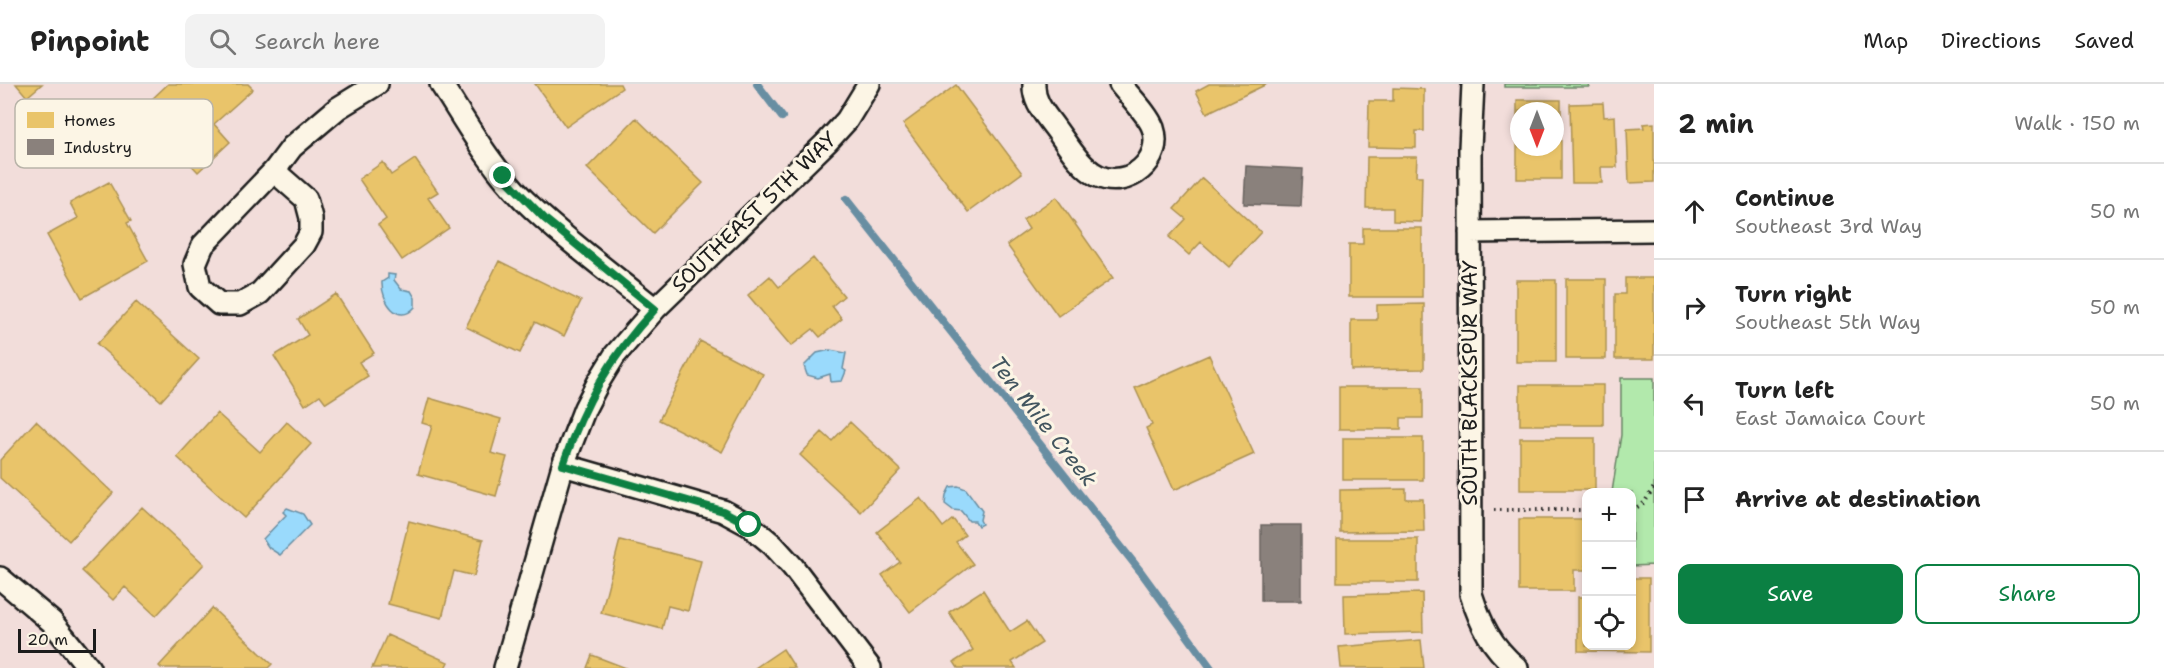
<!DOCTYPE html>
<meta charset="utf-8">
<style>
:root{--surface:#fff;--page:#f2f2f2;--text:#222;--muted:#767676;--line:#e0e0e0;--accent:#0b8043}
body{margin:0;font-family:"Shantell Sans",sans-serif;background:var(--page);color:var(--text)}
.controls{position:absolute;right:18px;bottom:18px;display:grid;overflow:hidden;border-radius:12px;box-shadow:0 3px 9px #0003}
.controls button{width:54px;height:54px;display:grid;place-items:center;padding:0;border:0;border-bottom:2px solid var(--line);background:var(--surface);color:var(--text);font:30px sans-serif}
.compass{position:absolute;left:1510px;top:18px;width:54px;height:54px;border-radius:50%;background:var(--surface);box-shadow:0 3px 9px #0003;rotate:180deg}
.scale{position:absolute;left:18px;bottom:15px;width:78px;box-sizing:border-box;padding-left:6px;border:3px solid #1c1c1c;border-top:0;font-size:16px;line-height:21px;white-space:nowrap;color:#1c1c1c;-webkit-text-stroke:4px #fcf5e5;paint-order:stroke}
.stop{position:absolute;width:18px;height:18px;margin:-14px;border:4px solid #0b8043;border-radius:50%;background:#fff}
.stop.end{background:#0b8043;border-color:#fff;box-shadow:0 2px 6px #0008}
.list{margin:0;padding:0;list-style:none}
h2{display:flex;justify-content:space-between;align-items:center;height:78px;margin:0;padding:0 24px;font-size:26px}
h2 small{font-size:20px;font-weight:400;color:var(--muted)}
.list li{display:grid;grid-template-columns:39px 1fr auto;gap:18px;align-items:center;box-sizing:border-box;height:96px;padding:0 24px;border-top:2px solid var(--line)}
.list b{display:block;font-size:22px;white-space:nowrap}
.list p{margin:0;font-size:20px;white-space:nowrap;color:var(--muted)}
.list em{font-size:20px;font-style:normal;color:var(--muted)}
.actions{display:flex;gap:12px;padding:18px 24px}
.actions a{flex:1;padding:14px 0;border:2px solid var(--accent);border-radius:12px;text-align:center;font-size:21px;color:var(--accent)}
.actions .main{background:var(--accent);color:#fff}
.icon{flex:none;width:33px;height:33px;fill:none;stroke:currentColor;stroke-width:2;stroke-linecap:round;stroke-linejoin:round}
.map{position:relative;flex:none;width:1654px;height:584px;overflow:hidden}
header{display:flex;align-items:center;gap:36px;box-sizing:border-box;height:84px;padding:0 30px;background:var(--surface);border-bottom:2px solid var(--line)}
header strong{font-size:28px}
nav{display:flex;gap:33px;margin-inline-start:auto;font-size:21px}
.search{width:420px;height:54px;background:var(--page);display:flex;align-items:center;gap:15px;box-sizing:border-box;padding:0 21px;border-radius:12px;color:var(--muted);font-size:22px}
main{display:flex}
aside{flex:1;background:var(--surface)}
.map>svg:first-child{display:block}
.green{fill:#b2e9ac;stroke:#678264;stroke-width:1.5}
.water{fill:#9adafc;stroke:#688ea2;stroke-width:1.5}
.homes{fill:#e9c46a;stroke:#ac9253;stroke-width:1.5;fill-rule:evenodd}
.industry{fill:#8a817c;stroke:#69635f;stroke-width:1.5}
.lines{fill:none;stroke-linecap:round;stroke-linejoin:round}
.stream{stroke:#688ea2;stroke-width:8}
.minor-casing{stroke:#1c1c1c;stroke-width:26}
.path{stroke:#1c1c1c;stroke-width:4;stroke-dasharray:1.5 4.5;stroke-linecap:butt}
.minor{stroke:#fcf5e5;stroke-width:21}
.route{stroke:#0b8043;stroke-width:8}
.labels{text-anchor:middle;stroke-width:6;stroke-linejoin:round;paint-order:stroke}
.street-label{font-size:21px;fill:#1c1c1c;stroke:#fcf5e5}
.water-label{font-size:22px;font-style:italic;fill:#42555f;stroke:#fcf5e5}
.key{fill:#fcf5e5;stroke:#b9b4a9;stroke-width:1.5}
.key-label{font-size:16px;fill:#1c1c1c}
</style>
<header>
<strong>Pinpoint</strong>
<div class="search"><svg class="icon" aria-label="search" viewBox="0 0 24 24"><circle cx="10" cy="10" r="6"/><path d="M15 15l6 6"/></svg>Search here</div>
<nav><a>Map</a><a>Directions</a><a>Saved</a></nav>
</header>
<main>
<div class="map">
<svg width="1654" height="584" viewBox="0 0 1654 584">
<rect width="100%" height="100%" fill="#f2ddda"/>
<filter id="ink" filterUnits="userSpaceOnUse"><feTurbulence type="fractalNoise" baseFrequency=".0167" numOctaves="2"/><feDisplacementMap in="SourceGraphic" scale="12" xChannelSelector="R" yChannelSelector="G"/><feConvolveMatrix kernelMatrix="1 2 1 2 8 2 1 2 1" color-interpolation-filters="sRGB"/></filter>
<g filter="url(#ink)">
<path class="green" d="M 1504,0 L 1588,0 L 1589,3 L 1504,3 Z
M 1621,294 L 1654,294 L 1654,481 L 1632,482 L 1632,408 L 1612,408 L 1621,351 Z"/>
<path class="water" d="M 388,190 L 395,191 L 394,196 L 401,205 L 411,207 L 415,214 L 415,223 C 398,243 381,216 382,198 L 388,194 Z
M 830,266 L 846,269 L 843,285 L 846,287 L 842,297 L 831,298 L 830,290 L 818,294 L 807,291 L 804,282 L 817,269 Z
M 958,402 L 966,405 L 982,427 L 980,436 L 982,440 L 978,442 L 975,437 L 969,437 L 961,427 L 953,426 L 945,420 L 946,411 L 950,403 Z
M 287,424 L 303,430 L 310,441 L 280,471 L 269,464 L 263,455 L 286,431 L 283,428 Z"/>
<path class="homes" d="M 16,0 L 42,0 L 27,13 Z
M 168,0 L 248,0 L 253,5 L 214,40 L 230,58 L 198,88 L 168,56 L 178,47 L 150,17 Z
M 535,0 L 620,0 L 622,4 L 566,43 Z
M 1209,0 L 1267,0 L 1207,29 L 1196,7 Z
M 956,1 L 1022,89 L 968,128 L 903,40 Z
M 1393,4 L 1424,5 L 1424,47 L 1416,47 L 1416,64 L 1368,63 L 1369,17 L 1393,17 Z
M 1517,16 L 1561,16 L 1561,95 L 1517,95 ZM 1519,27 L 1555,27 L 1555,63 L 1519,63 Z
M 1603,19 L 1604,33 L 1615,32 L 1617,83 L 1601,83 L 1602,99 L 1572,99 L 1570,20 Z
M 636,34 L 703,99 L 653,149 L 587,84 Z
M 1654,39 L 1654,98 L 1629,99 L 1627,45 L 1644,44 L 1643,40 Z
M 1367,73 L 1417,73 L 1416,92 L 1422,92 L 1421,138 L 1393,137 L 1393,124 L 1366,124 Z
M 415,75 L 438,108 L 428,114 L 449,144 L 402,176 L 378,141 L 386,135 L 359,95 L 383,78 L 391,91 Z
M 1202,94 L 1261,148 L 1229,183 L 1201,158 L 1189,171 L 1169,153 L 1186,135 L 1174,125 Z
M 109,98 L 131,137 L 127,139 L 148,177 L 82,214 L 47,151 L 78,134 L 70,119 Z
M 1056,113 L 1113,194 L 1058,232 L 1007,161 L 1029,145 L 1023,136 Z
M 1363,144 L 1422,144 L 1422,213 L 1349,213 L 1349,160 L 1363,160 Z
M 813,174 L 844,212 L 832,222 L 842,235 L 820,253 L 813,245 L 791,262 L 748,211 L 770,192 L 779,203 Z
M 499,177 L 581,217 L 564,252 L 535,238 L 520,269 L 466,243 Z
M 1625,194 L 1654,194 L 1654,275 L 1615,275 L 1615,210 L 1625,210 Z
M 1566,195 L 1606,195 L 1606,275 L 1566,275 Z
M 1516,196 L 1556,196 L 1556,278 L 1516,278 Z
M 336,210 L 374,269 L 359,278 L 368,292 L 326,319 L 320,311 L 305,321 L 274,272 L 308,251 L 298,235 Z
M 136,218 L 199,275 L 161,317 L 97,260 Z
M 1424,220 L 1424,285 L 1351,286 L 1351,236 L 1377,236 L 1377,221 Z
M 700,257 L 763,290 L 722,368 L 659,336 Z
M 1209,271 L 1254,370 L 1174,406 L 1146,344 L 1152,341 L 1135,304 Z
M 1520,301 L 1603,301 L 1603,341 L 1520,341 Z
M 1339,303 L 1423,303 L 1423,334 L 1401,334 L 1401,345 L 1339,345 Z
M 429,314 L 501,335 L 491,369 L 507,373 L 496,412 L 418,390 L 432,342 L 422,339 Z
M 217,329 L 260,368 L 287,338 L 311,360 L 244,434 L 177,373 Z
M 36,337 L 113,409 L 69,457 L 0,394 L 0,376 Z
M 850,338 L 901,386 L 861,428 L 800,371 L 822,348 L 832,357 Z
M 1343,354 L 1423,354 L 1423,396 L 1343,396 Z
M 1520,354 L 1595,354 L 1595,406 L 1520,406 Z
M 1406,405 L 1406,415 L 1423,415 L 1424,447 L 1340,448 L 1340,406 Z
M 921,414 L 943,443 L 953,435 L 965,451 L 956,458 L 973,480 L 910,528 L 882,491 L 900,478 L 877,448 Z
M 142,423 L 204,480 L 156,532 L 125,503 L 113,516 L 82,487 Z
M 1519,435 L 1586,435 L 1586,486 L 1574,486 L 1574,507 L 1519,507 Z
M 409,437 L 483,456 L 474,492 L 454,487 L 442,534 L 388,520 Z
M 1337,455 L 1418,455 L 1418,498 L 1337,498 Z
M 620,456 L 701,477 L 688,527 L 668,522 L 662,545 L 601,529 Z
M 1632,494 L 1649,494 L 1649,568 L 1578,567 L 1578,513 L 1586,513 L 1586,562 L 1632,562 Z
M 983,506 L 1010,548 L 1027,537 L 1042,559 L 1012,578 L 1016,584 L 958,584 L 954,578 L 973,566 L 949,528 Z
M 1422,509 L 1423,548 L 1345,550 L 1344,511 Z
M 212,524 L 272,580 L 268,584 L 161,584 L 159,582 Z
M 387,551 L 448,578 L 445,584 L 372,584 Z
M 1421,556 L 1424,584 L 1341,584 L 1339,563 Z
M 783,565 L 795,584 L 755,584 Z
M 592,571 L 626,584 L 587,584 Z"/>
<path class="industry" d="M 1246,82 L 1303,85 L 1301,122 L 1244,120 Z
M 1261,441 L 1301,441 L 1301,517 L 1261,517 Z"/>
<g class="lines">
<path class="stream" d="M 757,0 L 782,33
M 846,115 L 1141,488 L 1211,584"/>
<defs>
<path id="minor" d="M 441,0 C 467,40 490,82 524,116 C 564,155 611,189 655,225
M 1034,0 C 1033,18 1045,30 1055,44 C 1067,60 1080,83 1098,92 C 1128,106 1164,76 1153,44 C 1148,30 1129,12 1120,0
M 1473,0 L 1470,64 L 1471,510 C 1481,541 1491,562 1517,584
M 274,87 L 306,115 L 311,134 L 311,148 L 304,161 L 260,209 L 240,220 L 219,220 L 200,203 L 195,180 L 203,161 L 274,87 L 292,63 L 338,24 L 377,0
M 1470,148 L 1654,146
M 563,381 L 723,427 L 749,441 L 773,461 L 793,483 L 870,584
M 0,494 L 52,538 L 89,584
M 505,584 L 563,381 L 585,324 L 599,297 L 615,271 L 655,225 L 827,58 L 847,36 L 869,0"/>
</defs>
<use href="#minor" class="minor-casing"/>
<path class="path" d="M 1494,426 L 1586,426
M 1632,426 L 1644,419 L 1654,403"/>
<use href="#minor" class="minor"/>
</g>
</g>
<g class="lines" filter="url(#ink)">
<path class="route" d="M 503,92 L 545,135 L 655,225 C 610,273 584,319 563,381 L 723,427 L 749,441"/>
</g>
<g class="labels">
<g class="street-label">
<text transform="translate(754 128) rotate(-44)" y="7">SOUTHEAST 5TH WAY</text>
<text transform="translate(1470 299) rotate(-90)" y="7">SOUTH BLACKSPUR WAY</text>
</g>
<g class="water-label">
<text transform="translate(1044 337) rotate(52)" y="8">Ten Mile Creek</text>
</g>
</g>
<rect x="15" y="15" width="198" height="69" rx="9" class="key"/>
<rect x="27" y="28" width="27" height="16" fill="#e9c46a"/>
<rect x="27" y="55" width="27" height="16" fill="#8a817c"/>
<g class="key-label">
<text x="64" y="42">Homes</text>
<text x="64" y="69">Industry</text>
</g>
</svg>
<div class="controls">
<button>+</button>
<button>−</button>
<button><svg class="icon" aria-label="locate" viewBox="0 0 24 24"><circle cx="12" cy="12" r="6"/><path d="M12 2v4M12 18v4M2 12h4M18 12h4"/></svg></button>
</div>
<svg class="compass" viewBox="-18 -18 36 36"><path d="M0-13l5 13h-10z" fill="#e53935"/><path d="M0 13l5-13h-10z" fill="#767676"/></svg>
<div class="scale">20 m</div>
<div class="stop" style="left:749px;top:441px"></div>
<div class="stop end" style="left:503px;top:92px"></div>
</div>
<aside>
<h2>2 min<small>Walk · 150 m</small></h2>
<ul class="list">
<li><svg class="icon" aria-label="ahead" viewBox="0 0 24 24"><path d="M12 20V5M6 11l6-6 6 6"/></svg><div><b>Continue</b><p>Southeast 3rd Way</p></div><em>50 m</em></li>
<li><svg class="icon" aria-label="right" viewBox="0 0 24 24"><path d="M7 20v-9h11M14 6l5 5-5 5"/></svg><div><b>Turn right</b><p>Southeast 5th Way</p></div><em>50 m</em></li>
<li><svg class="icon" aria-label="left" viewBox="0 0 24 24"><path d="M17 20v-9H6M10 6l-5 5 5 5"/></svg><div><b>Turn left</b><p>East Jamaica Court</p></div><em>50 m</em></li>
<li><svg class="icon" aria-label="arrive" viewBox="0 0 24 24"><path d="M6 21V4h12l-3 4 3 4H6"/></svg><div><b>Arrive at destination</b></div></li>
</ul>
<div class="actions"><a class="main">Save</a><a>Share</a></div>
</aside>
</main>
